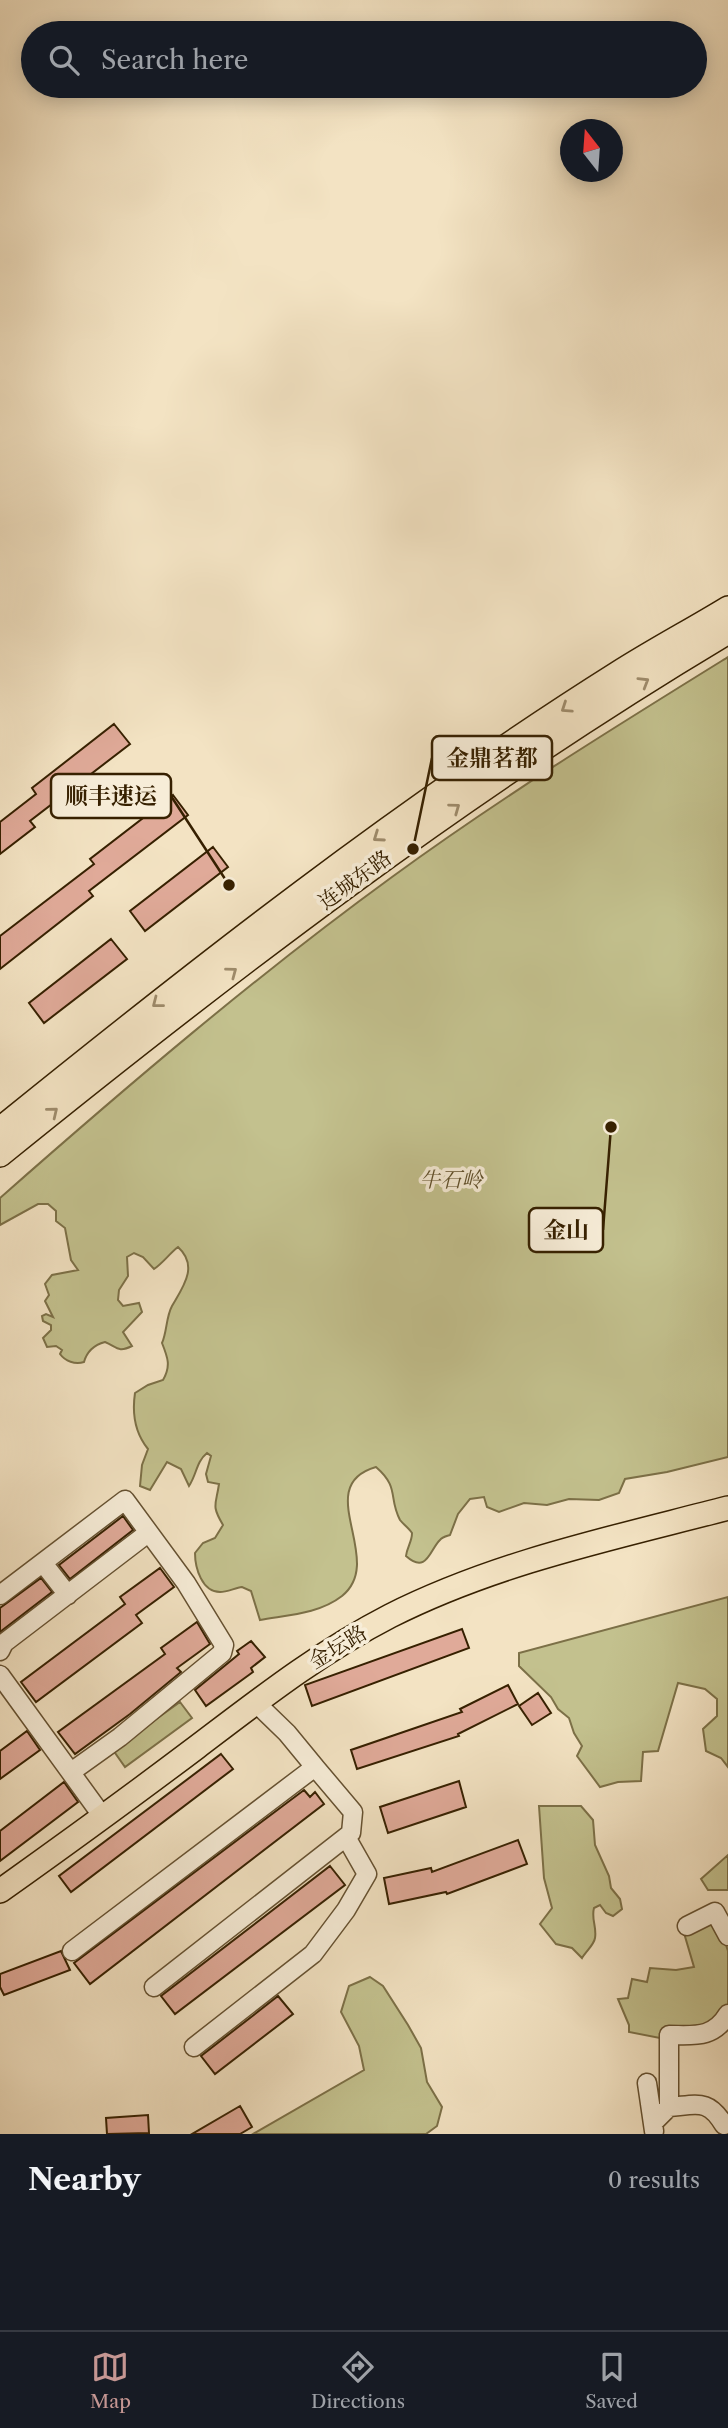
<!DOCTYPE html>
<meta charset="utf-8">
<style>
:root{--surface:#171b24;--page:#242831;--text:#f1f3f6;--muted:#9ea1a6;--line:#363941;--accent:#c59692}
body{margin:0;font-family:"Libre Caslon Text","Noto Serif SC",serif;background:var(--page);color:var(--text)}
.compass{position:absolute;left:560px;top:119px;width:63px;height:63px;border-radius:50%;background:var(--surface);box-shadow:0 4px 18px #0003;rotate:343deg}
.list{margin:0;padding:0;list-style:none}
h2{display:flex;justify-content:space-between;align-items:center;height:91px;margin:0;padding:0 28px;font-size:30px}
h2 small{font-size:23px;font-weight:400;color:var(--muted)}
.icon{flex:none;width:38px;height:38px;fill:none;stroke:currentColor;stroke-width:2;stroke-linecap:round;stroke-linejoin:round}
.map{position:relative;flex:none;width:728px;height:2134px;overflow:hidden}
.search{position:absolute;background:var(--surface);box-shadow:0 4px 18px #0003;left:21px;right:21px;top:21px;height:77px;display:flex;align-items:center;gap:18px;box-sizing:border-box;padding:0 24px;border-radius:38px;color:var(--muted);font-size:26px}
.sheet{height:196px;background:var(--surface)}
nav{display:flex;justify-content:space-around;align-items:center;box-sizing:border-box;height:98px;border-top:2px solid var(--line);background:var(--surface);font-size:19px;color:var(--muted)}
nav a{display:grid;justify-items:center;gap:4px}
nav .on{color:var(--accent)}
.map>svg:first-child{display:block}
.green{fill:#c3c18e;stroke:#7c7047;stroke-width:2}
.building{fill:#e0aa99;stroke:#362000;stroke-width:2}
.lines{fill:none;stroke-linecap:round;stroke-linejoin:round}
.minor-casing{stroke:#655131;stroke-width:21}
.major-casing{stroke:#362000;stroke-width:26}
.minor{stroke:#f7edd8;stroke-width:18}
.major{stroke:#f3e3c3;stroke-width:23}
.oneway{stroke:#9e8b6b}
.labels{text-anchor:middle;stroke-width:7;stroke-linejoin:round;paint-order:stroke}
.street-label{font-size:21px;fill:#362000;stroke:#f7edd8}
.park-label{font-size:21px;font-style:italic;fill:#60502b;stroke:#f7edd8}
.leader{fill:none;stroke:#362000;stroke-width:2.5}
.callout-dot{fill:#362000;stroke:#f7edd8;stroke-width:2.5}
.callout{fill:#f7edd8;stroke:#362000;stroke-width:2.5}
.callout-label{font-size:23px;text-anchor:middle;font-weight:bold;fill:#362000}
</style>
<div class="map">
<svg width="728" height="2134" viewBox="0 0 728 2134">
<rect width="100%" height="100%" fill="#f3e3c3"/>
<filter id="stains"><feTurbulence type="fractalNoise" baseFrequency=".00286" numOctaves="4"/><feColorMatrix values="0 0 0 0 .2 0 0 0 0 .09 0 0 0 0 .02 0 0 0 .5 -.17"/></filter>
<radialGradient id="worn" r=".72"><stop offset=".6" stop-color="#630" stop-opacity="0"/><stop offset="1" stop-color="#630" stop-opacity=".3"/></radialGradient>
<path class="green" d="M 728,657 L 728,1457 L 667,1472 L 625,1479 L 619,1493 L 599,1500 L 569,1499 L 547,1505 L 524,1503 L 499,1512 L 487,1507 L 484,1497 L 470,1499 L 458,1514 L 450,1535 C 447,1536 442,1537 440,1540 C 430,1549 427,1575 406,1556 C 407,1547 412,1542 412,1533 C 409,1528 403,1524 400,1520 C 388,1497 400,1488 376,1467 C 310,1486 387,1560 342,1596 C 319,1614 287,1615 260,1620 L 251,1591 L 242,1587 C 235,1588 227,1592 220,1592 C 202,1592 195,1568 195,1553 L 203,1543 L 215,1538 L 223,1525 C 211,1505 216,1505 219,1484 L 208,1482 L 206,1474 L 211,1456 L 207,1453 C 196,1462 197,1474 189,1486 L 181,1469 L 167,1462 L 150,1490 L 140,1486 L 142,1465 L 148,1449 C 135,1433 132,1413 135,1393 L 148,1385 L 163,1380 C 171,1366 168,1358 162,1343 C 167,1332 166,1317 172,1306 C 183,1287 199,1266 178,1247 C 169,1254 163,1263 154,1269 L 143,1257 L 134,1253 L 127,1257 L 128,1276 L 119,1290 L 118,1300 L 123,1306 L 139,1303 L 142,1312 L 123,1332 L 132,1346 C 118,1353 117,1347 105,1342 C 94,1345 87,1351 84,1362 C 75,1365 65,1361 60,1354 L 62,1350 L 56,1346 L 47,1347 L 43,1338 L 51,1330 L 51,1325 L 43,1321 L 42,1316 L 46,1314 L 53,1317 L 45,1301 L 49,1295 L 45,1284 L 52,1275 L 78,1270 L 71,1260 L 65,1228 L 56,1221 L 56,1211 L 48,1204 L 38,1204 L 0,1225 L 0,1198 C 127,1086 256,976 392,877 C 500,798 615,727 728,657 Z
M 728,1597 L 728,1767 L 721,1758 L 706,1751 L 703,1729 L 717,1716 L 717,1699 L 705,1689 L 678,1683 L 658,1751 L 643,1752 L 641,1781 L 618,1782 L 600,1787 L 577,1756 L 582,1746 L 574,1733 L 569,1718 L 558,1709 L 551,1697 L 519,1666 L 519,1653 Z
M 180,1702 L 192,1718 L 125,1767 L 113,1750 Z
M 539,1806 L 581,1806 L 593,1820 L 595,1845 L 609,1876 L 611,1888 L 620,1899 L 622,1909 L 613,1916 L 606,1913 L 600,1905 L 594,1908 C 591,1919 597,1927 595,1938 C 594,1945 586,1951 582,1958 L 572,1948 L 556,1944 L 540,1924 L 552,1908 L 544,1878 Z
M 728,1855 L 728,1890 L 708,1890 L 701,1879 Z
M 714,1919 L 722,1933 L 728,1951 L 728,2008 L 719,2021 L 665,2039 L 629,2032 L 629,2025 L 618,1999 L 628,1998 L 632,1979 L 647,1982 L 650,1968 L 676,1970 L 694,1967 L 684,1933 Z
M 370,1977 L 383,1986 L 408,2025 L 421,2048 L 427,2082 L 442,2107 L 437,2126 L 426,2134 L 253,2134 L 364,2070 L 359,2046 L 341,2012 L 349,1986 Z"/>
<path class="building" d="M 114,724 L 130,744 L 30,821 L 35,827 L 0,854 L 0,822 L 36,794 L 32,788 Z
M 173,795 L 188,815 L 89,891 L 93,896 L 0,969 L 0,936 L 94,864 L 90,859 Z
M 213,847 L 228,867 L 145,931 L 130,911 Z
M 111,939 L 127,959 L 44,1023 L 29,1003 Z
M 123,1516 L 133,1530 L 70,1579 L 59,1565 Z
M 160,1568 L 174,1587 L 136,1615 L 142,1623 L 36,1702 L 21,1682 L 125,1604 L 120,1597 Z
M 41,1578 L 52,1592 L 0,1632 L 0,1608 Z
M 197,1622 L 210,1644 L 177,1668 L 181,1672 L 130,1714 L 75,1754 L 58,1732 L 165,1654 L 161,1648 Z
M 462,1629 L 469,1648 L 312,1706 L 305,1685 Z
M 251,1641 L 265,1657 L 251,1668 L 253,1672 L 206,1706 L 195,1690 L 239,1654 L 237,1651 Z
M 508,1685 L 518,1704 L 458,1734 L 459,1736 L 357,1769 L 351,1750 L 462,1712 L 460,1709 Z
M 538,1693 L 551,1713 L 532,1725 L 519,1706 Z
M 27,1731 L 40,1750 L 0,1779 L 0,1751 Z
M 221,1754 L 233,1769 L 71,1892 L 59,1876 Z
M 459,1781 L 466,1807 L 388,1833 L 380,1807 Z
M 64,1782 L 78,1802 L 0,1861 L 0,1831 Z
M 304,1790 L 310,1797 L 315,1792 L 324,1804 L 90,1984 L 74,1963 Z
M 518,1840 L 527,1864 L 447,1894 L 446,1892 L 389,1904 L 384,1878 L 431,1868 L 432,1872 Z
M 330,1866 L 345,1885 L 175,2014 L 161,1996 Z
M 61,1951 L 70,1970 L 4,1995 L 0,1987 L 0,1974 Z
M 278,1996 L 293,2014 L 215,2074 L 201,2056 Z
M 240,2106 L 252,2127 L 240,2134 L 192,2134 Z
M 148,2115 L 149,2133 L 107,2134 L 106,2118 Z"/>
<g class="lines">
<defs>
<path id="minor" d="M 43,1563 L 68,1595
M 0,1595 L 125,1500 L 186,1583 L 224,1645 L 222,1653 L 120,1737 L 71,1772
M 0,1651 L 4,1643 L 148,1533
M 0,1675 L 103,1817
M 256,1703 L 287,1733 L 315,1767
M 687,1926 L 715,1912 L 728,1936
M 72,1951 L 315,1767 L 353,1812 L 351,1833 L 154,1987
M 194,2047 L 313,1954 L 346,1910 L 367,1874 L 346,1837
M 647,2083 L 654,2131
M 669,2107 L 669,2035 C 694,2035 713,2039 728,2014
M 653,2123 L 669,2107 C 697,2105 708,2098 724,2125"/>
<path id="major" d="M 0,1129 C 199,968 402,809 618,673 C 654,650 692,630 728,608
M 0,1155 C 232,967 471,785 728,632
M 0,1891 C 66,1844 132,1796 197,1747 C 259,1700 320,1652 390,1616 C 497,1562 613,1538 728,1508"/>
</defs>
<use href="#minor" class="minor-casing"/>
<use href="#major" class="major-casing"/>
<use href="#minor" class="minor"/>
<use href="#major" class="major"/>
</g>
<defs><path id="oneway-chevron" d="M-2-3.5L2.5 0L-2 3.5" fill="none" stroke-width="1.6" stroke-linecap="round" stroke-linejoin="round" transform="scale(1.75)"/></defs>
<g class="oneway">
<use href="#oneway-chevron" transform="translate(644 682) rotate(-31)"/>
<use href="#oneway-chevron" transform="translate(566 708) rotate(146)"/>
<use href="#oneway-chevron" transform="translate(455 808) rotate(-36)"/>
<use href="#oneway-chevron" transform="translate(378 837) rotate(145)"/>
<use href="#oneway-chevron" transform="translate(232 972) rotate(-37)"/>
<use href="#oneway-chevron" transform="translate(157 1003) rotate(142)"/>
<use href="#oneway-chevron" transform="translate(53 1112) rotate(-39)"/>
</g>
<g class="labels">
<g class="street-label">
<text transform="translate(355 880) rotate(-36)" y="7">连城东路</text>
<text transform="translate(338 1647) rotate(-31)" y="7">金坛路</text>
</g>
<g class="park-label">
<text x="451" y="1187">牛石岭</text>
</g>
</g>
<path class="leader" d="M413 849L432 758M229 885L171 796M611 1127L603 1230"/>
<g class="callout-dot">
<circle cx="413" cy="849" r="7"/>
<circle cx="229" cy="885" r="7"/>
<circle cx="611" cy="1127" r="7"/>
</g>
<g class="callout">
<rect x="432" y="736" width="120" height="44" rx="7"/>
<rect x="51" y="774" width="120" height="44" rx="7"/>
<rect x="529" y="1208" width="74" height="44" rx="7"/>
</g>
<g class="callout-label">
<text x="492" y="766">金鼎茗都</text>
<text x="111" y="804">顺丰速运</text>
<text x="566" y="1238">金山</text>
</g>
<rect width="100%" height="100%" filter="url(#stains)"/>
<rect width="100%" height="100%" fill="url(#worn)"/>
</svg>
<svg class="compass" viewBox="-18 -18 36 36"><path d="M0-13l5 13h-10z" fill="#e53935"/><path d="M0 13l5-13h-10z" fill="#9ea1a6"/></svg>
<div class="search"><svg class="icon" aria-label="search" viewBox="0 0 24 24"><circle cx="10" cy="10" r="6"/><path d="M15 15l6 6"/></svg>Search here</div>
</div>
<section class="sheet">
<h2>Nearby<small>0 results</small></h2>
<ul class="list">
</ul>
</section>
<nav>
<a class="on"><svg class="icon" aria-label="map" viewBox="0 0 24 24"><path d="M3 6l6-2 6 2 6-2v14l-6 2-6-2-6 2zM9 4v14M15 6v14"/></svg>Map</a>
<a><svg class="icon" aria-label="directions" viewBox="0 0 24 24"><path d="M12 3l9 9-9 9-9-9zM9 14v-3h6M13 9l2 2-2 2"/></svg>Directions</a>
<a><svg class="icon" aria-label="saved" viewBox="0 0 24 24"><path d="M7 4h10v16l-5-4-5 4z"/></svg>Saved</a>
</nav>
